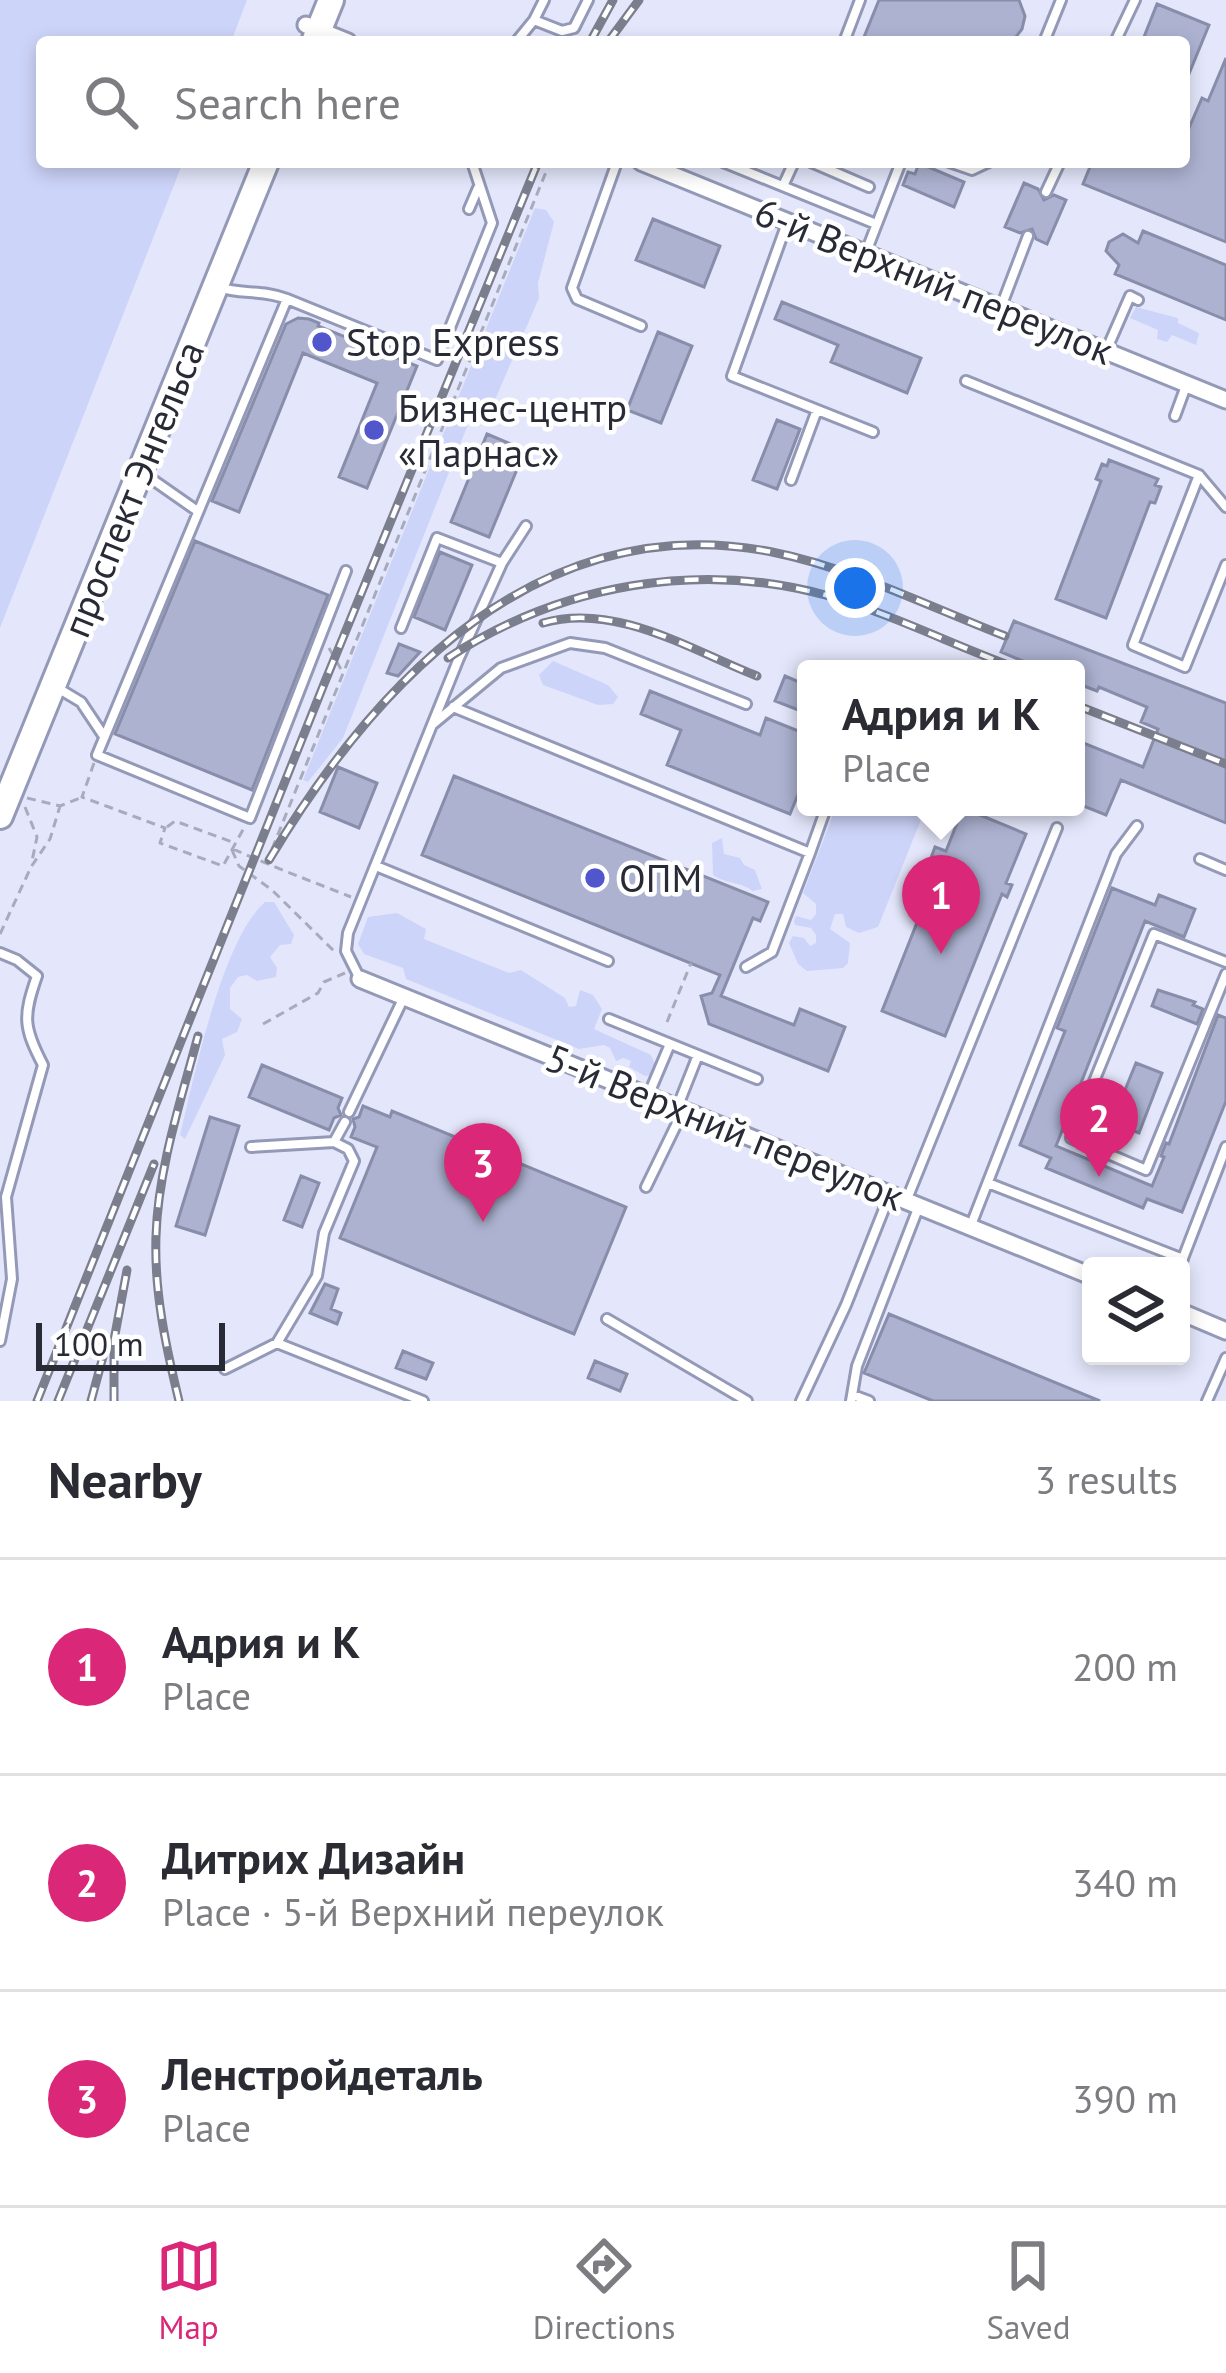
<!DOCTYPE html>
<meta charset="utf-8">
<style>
:root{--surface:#fff;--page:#f2f2f3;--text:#2b2b33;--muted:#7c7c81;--line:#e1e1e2;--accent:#db2777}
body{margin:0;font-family:"PT Sans",sans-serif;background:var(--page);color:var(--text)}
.controls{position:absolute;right:36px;bottom:36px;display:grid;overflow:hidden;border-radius:12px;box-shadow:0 6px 18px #0003}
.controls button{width:108px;height:108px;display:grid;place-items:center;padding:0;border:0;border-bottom:3px solid var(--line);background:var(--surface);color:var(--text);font:60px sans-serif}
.scale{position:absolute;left:36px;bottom:30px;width:189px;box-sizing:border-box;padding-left:12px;border:6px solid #282a36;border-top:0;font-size:33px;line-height:42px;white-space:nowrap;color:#282a36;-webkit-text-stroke:9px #fff;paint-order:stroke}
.you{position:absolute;left:855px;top:588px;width:42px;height:42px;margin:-30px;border:9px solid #fff;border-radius:50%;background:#1a73e8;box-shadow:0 0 0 18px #1a73e833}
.badge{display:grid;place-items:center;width:78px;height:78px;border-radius:50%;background:var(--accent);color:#fff;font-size:39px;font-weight:700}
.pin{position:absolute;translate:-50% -99px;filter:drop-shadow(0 3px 6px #0008)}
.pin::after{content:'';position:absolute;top:63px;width:42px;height:36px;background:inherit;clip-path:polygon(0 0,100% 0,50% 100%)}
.popup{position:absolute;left:797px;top:660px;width:288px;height:156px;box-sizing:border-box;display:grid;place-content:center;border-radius:12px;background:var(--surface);filter:drop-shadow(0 3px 9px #0005);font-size:39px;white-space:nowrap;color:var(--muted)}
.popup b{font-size:45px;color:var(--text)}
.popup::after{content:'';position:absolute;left:50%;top:100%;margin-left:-24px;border:24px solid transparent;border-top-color:var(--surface)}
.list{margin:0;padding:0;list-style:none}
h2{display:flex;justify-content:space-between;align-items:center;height:156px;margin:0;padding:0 48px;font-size:51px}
h2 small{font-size:39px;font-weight:400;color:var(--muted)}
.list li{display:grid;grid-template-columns:78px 1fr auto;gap:36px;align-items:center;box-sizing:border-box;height:216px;padding:0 48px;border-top:3px solid var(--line)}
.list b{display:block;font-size:45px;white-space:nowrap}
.list p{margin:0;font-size:39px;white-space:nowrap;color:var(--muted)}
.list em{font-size:39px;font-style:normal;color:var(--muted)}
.icon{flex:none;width:66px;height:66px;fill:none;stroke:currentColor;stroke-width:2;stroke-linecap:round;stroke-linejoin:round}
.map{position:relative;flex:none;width:1226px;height:1401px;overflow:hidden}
.search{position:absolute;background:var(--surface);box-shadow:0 6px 18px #0003;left:36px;right:36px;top:36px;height:132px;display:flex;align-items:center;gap:30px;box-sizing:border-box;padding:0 42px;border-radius:12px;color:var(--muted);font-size:45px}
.sheet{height:804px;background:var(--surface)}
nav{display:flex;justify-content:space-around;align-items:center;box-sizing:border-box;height:168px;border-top:3px solid var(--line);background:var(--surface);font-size:33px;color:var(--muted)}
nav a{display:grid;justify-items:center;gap:6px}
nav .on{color:var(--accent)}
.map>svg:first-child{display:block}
.green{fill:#cdd4f9}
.building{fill:#acb2d0;stroke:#888daa;stroke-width:3}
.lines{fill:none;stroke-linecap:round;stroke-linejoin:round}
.service-casing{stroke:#9399b6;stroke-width:14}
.minor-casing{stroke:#9399b6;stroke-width:21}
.primary-casing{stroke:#9399b6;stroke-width:30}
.path{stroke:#a8abbc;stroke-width:3;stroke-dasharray:9 6;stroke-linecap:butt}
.service{stroke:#fff;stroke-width:8}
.minor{stroke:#fff;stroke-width:15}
.primary{stroke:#fff;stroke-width:24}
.rail-casing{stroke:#7b7e8d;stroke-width:9}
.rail{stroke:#fff;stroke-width:4.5;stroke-dasharray:14;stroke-linecap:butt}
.poi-dot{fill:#5256cd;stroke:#fff;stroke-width:4.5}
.labels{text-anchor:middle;stroke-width:9;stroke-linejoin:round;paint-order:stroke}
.street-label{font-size:39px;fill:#282a36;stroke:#fff}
.poi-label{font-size:39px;fill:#282a36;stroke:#fff;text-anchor:start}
</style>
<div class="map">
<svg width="1226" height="1401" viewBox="0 0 1226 1401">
<rect width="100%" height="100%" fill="#e4e7fb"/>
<path class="green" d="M 0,0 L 247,0 L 231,42 L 42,42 L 42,162 L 183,162 L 0,628 Z
M 535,208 L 546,210 L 554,222 L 538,283 L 539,298 L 488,416 L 469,422 L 343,738 L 308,782 L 303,780 Z
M 1136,307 L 1178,318 L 1178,323 L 1199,333 L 1196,345 L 1172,335 L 1167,342 L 1157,339 L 1158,330 L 1130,318 Z
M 553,661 L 608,685 L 618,697 L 613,704 L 598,705 L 543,685 L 539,675 Z
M 836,807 L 926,807 L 878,927 L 859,933 L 846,927 L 843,914 L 835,914 L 830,929 L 850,943 L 848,963 L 843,968 L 807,971 L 798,964 L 789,943 L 793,936 L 804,938 L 810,946 L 816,943 L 816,935 L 811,928 L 795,925 L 794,921 L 796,916 L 811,920 L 816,914 L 816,904 L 803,893 Z
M 722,838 L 724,854 L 740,858 L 744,865 L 755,870 L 762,889 L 753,891 C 739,881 726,884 713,875 L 712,843 Z
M 265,902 L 274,902 L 294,935 L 291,944 L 280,945 L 270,957 L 277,968 L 276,977 L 257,981 L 247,975 L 238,977 L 230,988 L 230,1009 L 242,1019 L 237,1032 L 222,1039 L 225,1055 L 185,1139 L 180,1135 C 194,1077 222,940 265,902 Z
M 397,913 L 426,929 L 424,939 L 509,973 L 521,970 L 565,998 L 569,1007 L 576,1006 L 580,990 L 593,995 L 602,1009 L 594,1029 L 651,1055 L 655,1064 L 652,1075 L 645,1076 L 629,1067 L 631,1061 L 623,1058 L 616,1061 L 610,1048 L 604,1045 L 579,1049 L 406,979 L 403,968 L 364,954 L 358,944 L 368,917 Z"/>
<path class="building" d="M 879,0 L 1019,0 L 1025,16 L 1022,29 L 1012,42 L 862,42 Z
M 1157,4 L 1209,25 L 1184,86 L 1184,42 L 1142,42 Z
M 1226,58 L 1226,242 L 1083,184 L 1092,162 L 1184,162 L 1184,126 L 1189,128 L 1202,98 L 1208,101 Z
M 919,163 L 964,182 L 954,207 L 903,185 L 908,172 L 915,174 Z
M 1024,183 L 1038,189 L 1044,200 L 1054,195 L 1066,200 L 1047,244 L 1036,239 L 1032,229 L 1020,233 L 1005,227 Z
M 653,219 L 720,246 L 704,287 L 636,260 Z
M 1143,231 L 1226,265 L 1226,320 L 1115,274 L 1119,265 L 1106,251 L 1109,242 L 1123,234 L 1138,243 Z
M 782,302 L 921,358 L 907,393 L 831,362 L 838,345 L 775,319 Z
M 298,318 L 309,319 L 319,323 L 318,326 L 417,366 L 367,488 L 339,477 L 377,383 L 303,353 L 239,512 L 212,501 L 286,324 Z
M 658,332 L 692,346 L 661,423 L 627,410 Z
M 777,420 L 800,429 L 777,489 L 753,480 Z
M 487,434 L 525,450 L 489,537 L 451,522 Z
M 1109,460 L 1158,479 L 1155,485 L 1161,487 L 1155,503 L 1150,502 L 1106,618 L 1056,599 L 1101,481 L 1096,479 L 1102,464 L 1107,466 Z
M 195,541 L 328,595 L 252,790 L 115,734 Z
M 440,552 L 472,565 L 445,630 L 414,617 Z
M 1014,621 L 1226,703 L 1226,823 L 1121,780 L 1106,815 L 1076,803 L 1076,740 L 1143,767 L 1158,729 L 1141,722 L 1147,707 L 1099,687 L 1097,691 L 1076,683 L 1076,669 L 1042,669 L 1001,652 Z
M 399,644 L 420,652 L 398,676 L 387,673 Z
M 785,676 L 806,685 L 806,713 L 775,701 Z
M 650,691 L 760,735 L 766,718 L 806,734 L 806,775 L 790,814 L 667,765 L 681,730 L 641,714 Z
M 338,767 L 377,783 L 359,828 L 320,812 Z
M 454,776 L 768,902 L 760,921 L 753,918 L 721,996 L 794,1025 L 800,1009 L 845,1027 L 828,1071 L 709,1024 L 701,996 L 712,993 L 720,975 L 422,855 Z
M 963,808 L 1026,834 L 1006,883 L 1012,885 L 1007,897 L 1002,894 L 945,1036 L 882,1011 L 941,862 L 931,858 L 935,847 L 946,851 Z
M 1112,888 L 1155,905 L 1159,895 L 1195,909 L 1184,937 L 1145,921 L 1056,1146 L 1152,1186 L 1164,1157 L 1161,1156 L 1166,1143 L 1169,1144 L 1218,1015 L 1226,1018 L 1226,1101 L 1182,1212 L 1147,1199 L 1143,1208 L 1046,1168 L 1051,1158 L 1020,1145 L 1065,1031 L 1057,1028 Z
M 1158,990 L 1195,1002 L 1193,1005 L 1203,1009 L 1197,1024 L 1152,1006 Z
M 1136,1063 L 1162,1073 L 1139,1133 L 1112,1122 Z
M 262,1065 L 342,1098 L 338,1108 L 341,1115 L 334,1118 L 329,1130 L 249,1097 Z
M 363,1106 L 390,1117 L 392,1111 L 626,1207 L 574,1334 L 340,1238 L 377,1147 L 351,1137 L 355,1127 L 353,1119 L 359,1117 Z
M 210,1117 L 239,1126 L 205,1235 L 176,1226 Z
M 301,1176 L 319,1183 L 302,1227 L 284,1220 Z
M 325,1284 L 338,1289 L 331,1309 L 341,1313 L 337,1324 L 310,1313 Z
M 889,1314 L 1100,1401 L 933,1401 L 864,1373 Z
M 403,1351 L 433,1363 L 426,1379 L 396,1368 Z
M 595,1361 L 627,1374 L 620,1391 L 588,1378 Z"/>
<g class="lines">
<defs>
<path id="service" d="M 534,20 L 544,0
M 516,42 L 534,20 L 562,31 L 574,28 L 588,0
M 844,42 L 860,0
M 1044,42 L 1061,0
M 1115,42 L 1135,0
M 617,162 L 572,288 L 577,299 L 641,326
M 723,162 L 876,224
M 811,162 L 869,187
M 949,162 L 972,170 L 989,162
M 783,186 L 794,162
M 1046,192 L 1060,162
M 469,209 L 478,188
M 787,223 L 732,376 L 873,432
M 866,252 L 901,162
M 219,287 C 239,295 262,289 287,299
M 1001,307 L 1028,236
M 1106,351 L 1130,296 L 1138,300
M 966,381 L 1199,475 L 1226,507
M 1175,416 L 1186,386
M 143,473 L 196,510
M 1199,475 L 1133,645 L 1185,667 L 1226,565
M 791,480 L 817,410
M 346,571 L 250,818 L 97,755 L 287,299 L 437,360 L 492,223 L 472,162
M 401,628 L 437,538 L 502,563
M 56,687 L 81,702 L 103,735
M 453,707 L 810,853 L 826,808
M 432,725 L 501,668 L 570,643 L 605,648 L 746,704
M 1200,859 L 1226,870
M 376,866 L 608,961
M 0,953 L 17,960 L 37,976 C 23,1016 23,1027 43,1065 L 6,1197 L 12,1279 L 0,1341
M 1226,962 L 1154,934 L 1071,1138 L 1146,1170 L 1226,974
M 746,967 L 772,952 L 810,853
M 359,977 L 346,951 L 348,933 L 459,658 L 502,563 L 526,526
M 609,1019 L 757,1079
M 648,1096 L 670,1044
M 677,1108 L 698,1055
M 349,1112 L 404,997
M 251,1147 L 334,1142
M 988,1183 L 1183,1259
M 646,1187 L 682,1113
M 907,1199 L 1057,828
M 971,1225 L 1116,854 L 1137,826
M 1180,1266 L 1226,1147
M 607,1319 L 747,1401
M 277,1343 L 423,1401
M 225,1369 L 277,1343 L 317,1276 L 324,1233 L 354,1161 L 348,1149 L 334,1142 L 345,1122
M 853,1395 L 869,1401
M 801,1401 L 846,1305 L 890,1194
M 851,1401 L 857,1366 L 919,1206
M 1207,1401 L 1226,1358"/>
<path id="minor" d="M 306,25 L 348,42
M 641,162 L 1226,400
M 360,979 L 1091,1276
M 1181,1312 L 1226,1331"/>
<path id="primary" d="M 314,42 L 331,0
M 0,816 L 266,162"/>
</defs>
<use href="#service" class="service-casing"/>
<use href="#minor" class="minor-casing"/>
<use href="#primary" class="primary-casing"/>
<path class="path" d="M 329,648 L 342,671
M 94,763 L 82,797 L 165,828 L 160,843 L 223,866 L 245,826
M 27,798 L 60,806 L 80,798
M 25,807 L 37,837 L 32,861
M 167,827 L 175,821 L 235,843
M 233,849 C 273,867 311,881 351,897
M 272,849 L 550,162
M 232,850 L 239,866 L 272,890 L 335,952
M 0,934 L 31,867 L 50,839 L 60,806
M 667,1022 L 691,963
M 263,1024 L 318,993 L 324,982 L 345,973"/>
<use href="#service" class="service"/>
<use href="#minor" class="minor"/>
<use href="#primary" class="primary"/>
<defs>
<path id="rail" d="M 590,42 L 613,0
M 608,42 L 639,0
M 543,623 C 615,602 691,650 757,676
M 448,658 C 560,584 700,560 829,596 C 894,615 955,646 1019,669
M 1076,705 L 1226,764
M 269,860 C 377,679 541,507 772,552 C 852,568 930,607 1005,636
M 37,1401 L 324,684 L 538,162
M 58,1401 L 154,1164
M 91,1401 L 104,1353
M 114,1401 L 114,1340 L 127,1270
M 179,1401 C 166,1347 154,1292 156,1236 C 158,1169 181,1100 198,1036"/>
</defs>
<use href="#rail" class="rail-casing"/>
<use href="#rail" class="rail"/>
</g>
<g class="poi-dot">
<circle cx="322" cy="342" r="12"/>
<circle cx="374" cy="430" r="12"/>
<circle cx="595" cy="878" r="12"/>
</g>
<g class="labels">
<g class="street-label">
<text transform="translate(934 281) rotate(22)" y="14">6-й Верхний переулок</text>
<text transform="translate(133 489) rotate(-68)" y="14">проспект Энгельса</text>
<text transform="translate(725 1127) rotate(22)" y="14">5-й Верхний переулок</text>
</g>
<g class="poi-label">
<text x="346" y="356">Stop Express</text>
<text x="398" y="422">Бизнес-центр<tspan x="398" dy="45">«Парнас»</tspan></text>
<text x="619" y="892">ОПМ</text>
</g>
</g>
</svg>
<div class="controls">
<button><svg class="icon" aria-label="layers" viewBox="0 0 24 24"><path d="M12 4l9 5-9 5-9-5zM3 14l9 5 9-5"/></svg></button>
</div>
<div class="scale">100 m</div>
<div class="you"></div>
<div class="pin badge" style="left:941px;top:954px">1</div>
<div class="popup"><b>Адрия и К</b>Place</div>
<div class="pin badge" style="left:1099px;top:1177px">2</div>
<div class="pin badge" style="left:483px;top:1222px">3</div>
<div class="search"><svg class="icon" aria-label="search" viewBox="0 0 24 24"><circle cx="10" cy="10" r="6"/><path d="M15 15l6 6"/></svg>Search here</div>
</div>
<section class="sheet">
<h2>Nearby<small>3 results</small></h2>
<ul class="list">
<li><span class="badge">1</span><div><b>Адрия и К</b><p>Place</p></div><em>200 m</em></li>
<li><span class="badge">2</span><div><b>Дитрих Дизайн</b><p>Place · 5-й Верхний переулок</p></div><em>340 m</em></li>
<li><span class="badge">3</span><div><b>Ленстройдеталь</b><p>Place</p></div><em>390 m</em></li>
</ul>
</section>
<nav>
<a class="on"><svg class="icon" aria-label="map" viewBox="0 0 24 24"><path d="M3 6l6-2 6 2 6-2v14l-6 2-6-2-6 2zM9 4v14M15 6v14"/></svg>Map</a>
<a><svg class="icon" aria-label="directions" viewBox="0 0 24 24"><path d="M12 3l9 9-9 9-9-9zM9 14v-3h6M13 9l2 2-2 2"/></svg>Directions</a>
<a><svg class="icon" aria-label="saved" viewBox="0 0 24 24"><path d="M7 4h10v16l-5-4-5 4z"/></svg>Saved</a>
</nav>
